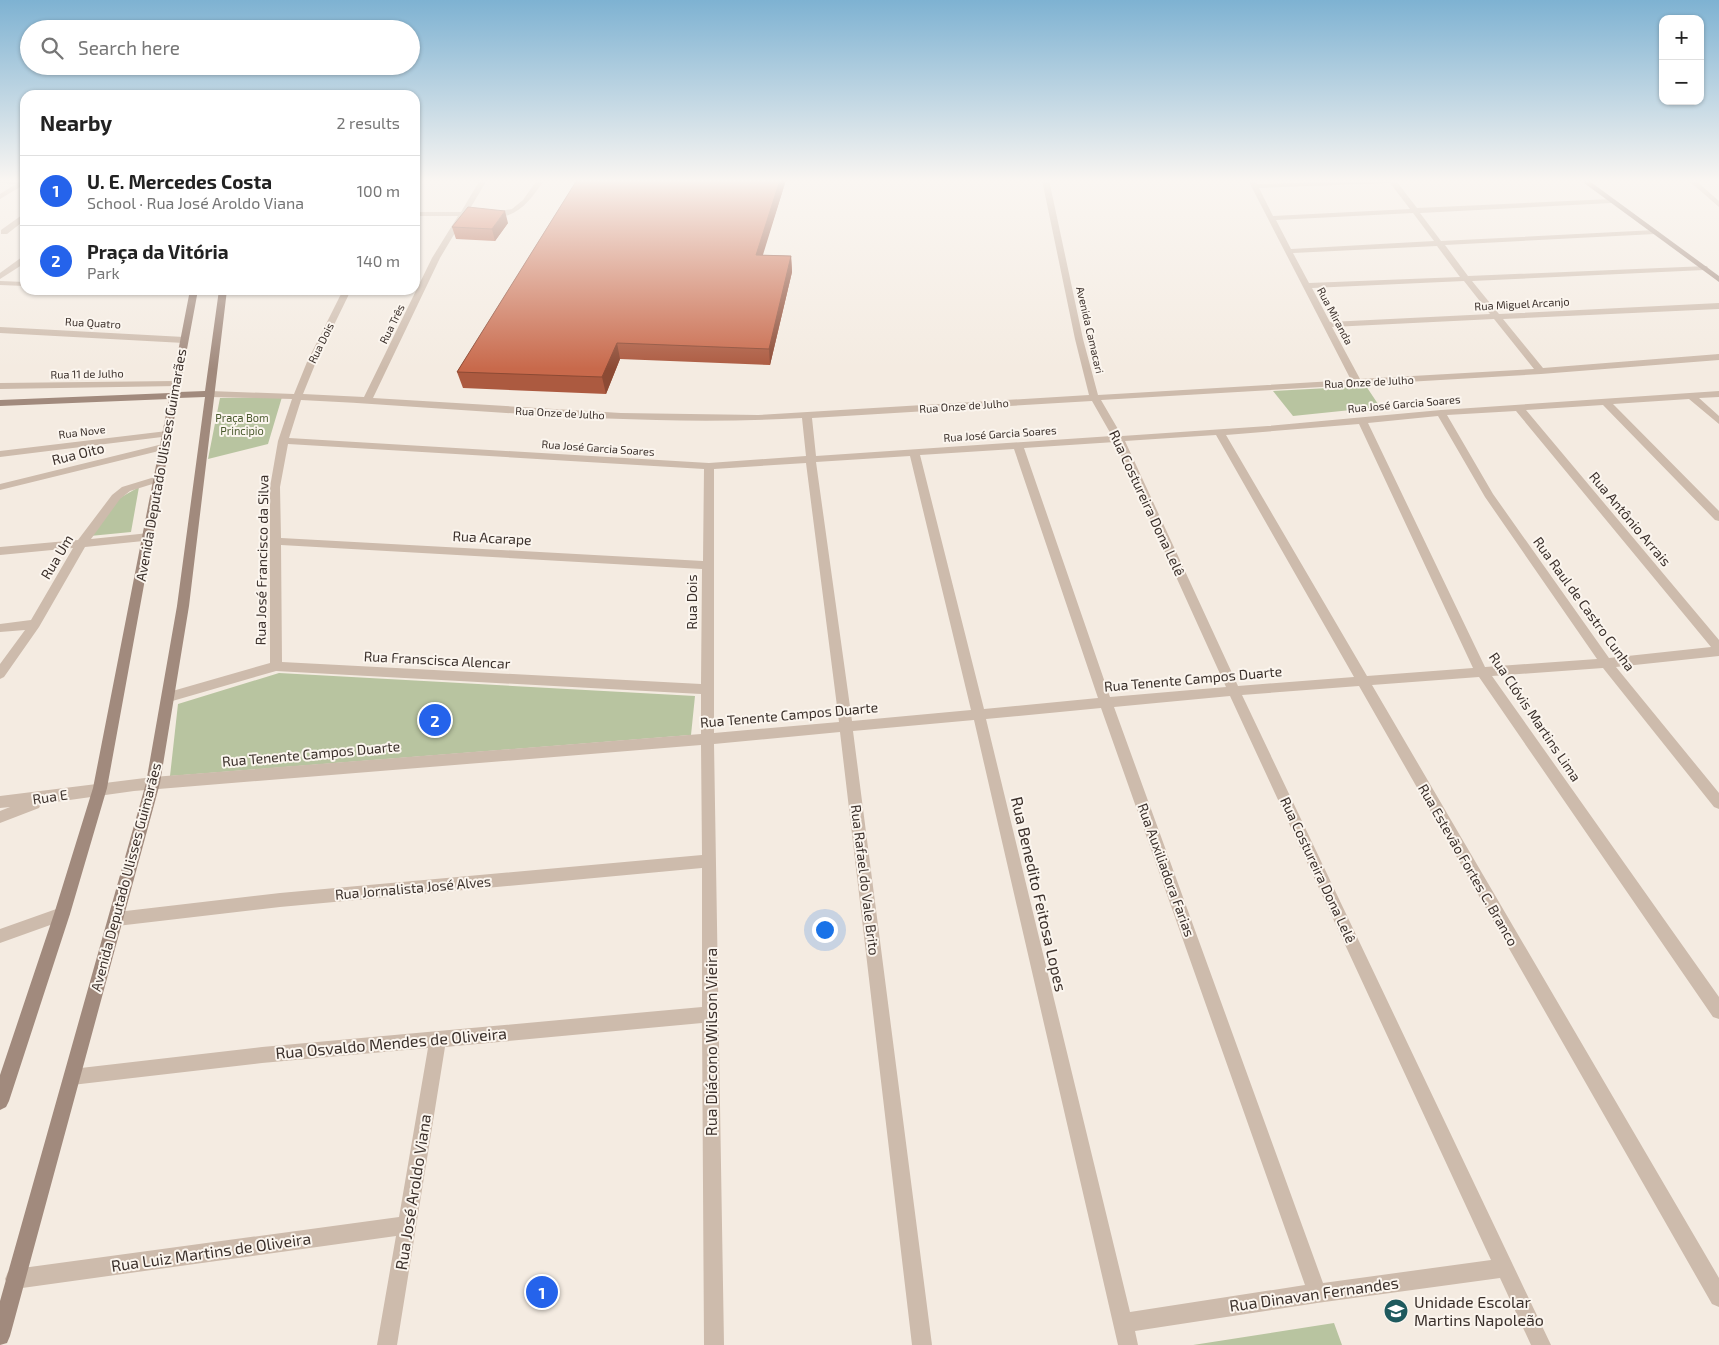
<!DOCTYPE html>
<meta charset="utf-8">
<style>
:root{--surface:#fff;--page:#f2f2f2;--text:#222;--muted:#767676;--line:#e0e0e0;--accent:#2563eb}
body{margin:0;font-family:"Exo 2",sans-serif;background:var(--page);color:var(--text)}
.controls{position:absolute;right:15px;top:15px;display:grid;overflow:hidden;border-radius:10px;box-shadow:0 1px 4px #0004}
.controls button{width:45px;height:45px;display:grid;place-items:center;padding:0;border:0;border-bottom:1px solid var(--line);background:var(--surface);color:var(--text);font:25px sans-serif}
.you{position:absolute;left:824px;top:929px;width:18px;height:18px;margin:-12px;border:4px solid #fff;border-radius:50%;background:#1a73e8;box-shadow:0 0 0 8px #1a73e833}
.badge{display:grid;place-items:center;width:32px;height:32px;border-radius:50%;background:var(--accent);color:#fff;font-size:16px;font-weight:700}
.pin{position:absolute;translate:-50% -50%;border:2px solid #fff;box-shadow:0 1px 5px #0006}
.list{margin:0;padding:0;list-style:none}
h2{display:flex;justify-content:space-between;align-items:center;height:65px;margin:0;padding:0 20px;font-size:21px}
h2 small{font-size:16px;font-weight:400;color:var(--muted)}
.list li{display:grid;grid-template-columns:32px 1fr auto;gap:15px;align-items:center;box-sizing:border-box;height:70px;padding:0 20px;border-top:1px solid var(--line)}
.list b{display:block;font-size:19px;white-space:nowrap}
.list p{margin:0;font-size:16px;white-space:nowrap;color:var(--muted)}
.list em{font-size:16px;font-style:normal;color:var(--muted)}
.icon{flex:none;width:28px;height:28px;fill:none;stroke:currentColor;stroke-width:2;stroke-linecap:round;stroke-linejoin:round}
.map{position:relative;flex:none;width:1719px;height:1345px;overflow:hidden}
.search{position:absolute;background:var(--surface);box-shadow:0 1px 4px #0004;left:20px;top:20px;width:400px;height:55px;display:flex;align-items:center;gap:12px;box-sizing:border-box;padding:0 18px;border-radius:28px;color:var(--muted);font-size:19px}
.panel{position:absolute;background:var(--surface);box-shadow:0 1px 4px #0004;left:20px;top:90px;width:400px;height:205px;border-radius:15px}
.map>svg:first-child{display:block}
.green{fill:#b8c4a0}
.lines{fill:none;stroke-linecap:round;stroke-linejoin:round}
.street{fill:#cdbbac;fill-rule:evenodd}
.secondary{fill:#a18a7d;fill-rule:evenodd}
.wall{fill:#ac5a40}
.shaded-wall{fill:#8c4a34}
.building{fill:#c8694b;stroke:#8c4a34}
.labels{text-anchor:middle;stroke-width:4;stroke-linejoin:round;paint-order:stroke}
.far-street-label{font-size:11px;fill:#3b302b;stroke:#fbf5ee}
.far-park-label{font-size:11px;fill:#4a5a2e;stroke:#fbf5ee}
.street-label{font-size:14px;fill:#3b302b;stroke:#fbf5ee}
.near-street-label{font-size:16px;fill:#3b302b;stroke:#fbf5ee}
.near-poi-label{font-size:16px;fill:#3b302b;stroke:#fbf5ee;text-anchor:start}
</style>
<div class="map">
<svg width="1719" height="1345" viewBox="0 0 1719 1345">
<rect width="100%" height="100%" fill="#f4ebe1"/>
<path class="green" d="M 1366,386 L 1380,407 L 1293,416 L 1273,391 Z
M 282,397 L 268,444 L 208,459 L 220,398 Z
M 139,487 L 131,532 L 90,536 L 118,499 Z
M 279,673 L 695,696 L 691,735 L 170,776 L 178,704 Z
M 1334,1323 L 1342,1345 L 1193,1345 Z"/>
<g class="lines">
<path class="street" d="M 0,180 L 25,180 L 25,184 L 0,199 L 0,194 L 16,184 L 0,183 Z
M 480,180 L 487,180 L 468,212 L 474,214 L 465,216 L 440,258 L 373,398 L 621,413 L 758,415 L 1089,395 L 1075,339 L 1042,180 L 1049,180 L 1083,339 L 1098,395 L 1351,380 L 1248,180 L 1255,180 L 1257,184 L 1409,180 L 1397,182 L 1417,208 L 1611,199 L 1615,201 L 1611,203 L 1420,213 L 1441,241 L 1655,230 L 1659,232 L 1655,234 L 1445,245 L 1468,276 L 1707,266 L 1708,268 L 1704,270 L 1472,281 L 1499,314 L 1719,303 L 1719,309 L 1503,319 L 1543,368 L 1719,354 L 1719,360 L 1541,374 L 1101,400 L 1122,436 L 1268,426 L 1441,410 L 1719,391 L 1719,397 L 1699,398 L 1719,416 L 1719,424 L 1689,399 L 1613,404 L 1719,511 L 1719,521 L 1715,520 L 1603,405 L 1526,410 L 1719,640 L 1719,656 L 1616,667 L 1719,793 L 1719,809 L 1714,807 L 1603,668 L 1492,676 L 1719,997 L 1719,1019 L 1713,1017 L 1479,677 L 1372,685 L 1719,1278 L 1719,1307 L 1712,1304 L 1359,686 L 1242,695 L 1551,1345 L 1531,1345 L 1500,1278 L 1317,1303 L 1135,1331 L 1138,1345 L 1118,1345 L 974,720 L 853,731 L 932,1345 L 912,1345 L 840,732 L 714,744 L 724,1345 L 704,1345 L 702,1023 L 445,1047 L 397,1345 L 377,1345 L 396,1236 L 15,1289 L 8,1286 L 5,1279 L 8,1272 L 15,1269 L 399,1217 L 428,1048 L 262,1063 L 72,1085 L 66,1083 L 64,1077 L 66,1071 L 72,1069 L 262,1047 L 702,1007 L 702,868 L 280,907 L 117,926 L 112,924 L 109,919 L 112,914 L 117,912 L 280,893 L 702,855 L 701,745 L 134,791 L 41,804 L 39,808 L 0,823 L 0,811 L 10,807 L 0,808 L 0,796 L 153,777 L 701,734 L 701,694 L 276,671 L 169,702 L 164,701 L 163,697 L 164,693 L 169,692 L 270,663 L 270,487 L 278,441 L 292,399 L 210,397 L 205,394 L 210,391 L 294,394 L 307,362 L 343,290 L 351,290 L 316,362 L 303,394 L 364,397 L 432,258 L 458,216 L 415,216 L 415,212 L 461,212 ZM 1390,183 L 1410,209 L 1273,216 L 1259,188 ZM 1413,213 L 1434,241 L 1291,249 L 1276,220 ZM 1437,246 L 1460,277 L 1309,283 L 1293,253 ZM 1464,281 L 1490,314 L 1330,322 L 1312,288 ZM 1494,319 L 1534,369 L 1360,379 L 1332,327 ZM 301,400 C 467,408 636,428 802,418 L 806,456 L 709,463 L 289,438 ZM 1092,401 L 1112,436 L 816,456 L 812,418 ZM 1516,411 L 1711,647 L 1609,658 L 1493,494 L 1447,415 ZM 1438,416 L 1485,497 L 1597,659 L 1485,667 L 1368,423 ZM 1359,424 L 1473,668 L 1367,676 L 1226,435 ZM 1216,435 L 1354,677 L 1238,686 L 1125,441 ZM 1115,442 L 1226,687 L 1110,697 L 1024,448 ZM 288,444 L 704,469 L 703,561 L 281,538 L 280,487 ZM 1014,449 L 1098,698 L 984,709 L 920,455 ZM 910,456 L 971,710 L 852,721 L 816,462 ZM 806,463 L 839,722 L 714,733 L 714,469 ZM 281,545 L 702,569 L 701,684 L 282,662 ZM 1230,696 L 1491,1260 L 1323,1283 L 1114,707 ZM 1101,708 L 1305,1285 L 1130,1312 L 986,719 Z
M 537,180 L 544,180 C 530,201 516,221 487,217 L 487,213 L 512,209 L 523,200 Z
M 1688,180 L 1695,180 L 1719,201 L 1719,207 Z
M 22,215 L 25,215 L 25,220 L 7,234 L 1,234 L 1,230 Z
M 22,257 L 25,257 L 25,263 L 0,279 L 0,273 Z
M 0,281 L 25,282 L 25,286 L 0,285 Z
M 0,327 L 184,337 L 188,340 L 184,343 L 0,333 Z
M 175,381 L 178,382 L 178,386 L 0,389 L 0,383 Z
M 167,431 L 170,432 L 170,436 L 0,457 L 0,451 Z
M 163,444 L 168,447 L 167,449 L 0,490 L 0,484 Z
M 158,476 L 162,477 L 162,481 L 130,491 L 120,499 L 91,539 L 149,533 L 153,534 L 154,537 L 153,540 L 85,547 L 39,627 L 4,677 L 0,679 L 0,664 L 25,630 L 0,632 L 0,624 L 31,620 L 73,548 L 0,555 L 0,547 L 78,540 L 112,495 L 122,487 Z
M 62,907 L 67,909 L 70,914 L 67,919 L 0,943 L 0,929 Z"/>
<path class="secondary" d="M 1580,180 L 1588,180 L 1719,276 L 1719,282 Z
M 190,290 L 198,290 L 179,392 L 205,391 L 219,290 L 227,290 L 189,606 L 160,783 L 10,1336 L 7,1343 L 0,1345 L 0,1301 L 146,783 L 177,606 L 205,397 L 178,398 L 107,788 L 70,914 L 9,1101 L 6,1107 L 0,1110 L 0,1075 L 54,914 L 93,788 L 169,399 L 0,406 L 0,400 L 170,393 Z"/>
</g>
<path class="wall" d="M 577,180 L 786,180 L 762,255 L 791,256 L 792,272 L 770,365 L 620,359 L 606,394 L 463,388 L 457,372 Z
M 508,223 L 495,241 L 456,239 L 452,227 Z"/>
<path class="shaded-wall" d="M 780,180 L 786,180 L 758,271 L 756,255 Z
M 505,211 L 508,223 L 495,241 L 492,229 Z
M 791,256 L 792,272 L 770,365 L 769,349 Z
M 617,343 L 620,359 L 606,394 L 602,377 Z"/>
<path class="building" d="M 577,180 L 780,180 L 756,255 L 791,256 L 769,349 L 617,343 L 602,377 L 457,372 Z
M 468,207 L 505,211 L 492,229 L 452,227 Z"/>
<linearGradient id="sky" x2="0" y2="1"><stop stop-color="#7eb2d2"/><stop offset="0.49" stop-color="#faf6f2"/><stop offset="1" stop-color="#faf6f2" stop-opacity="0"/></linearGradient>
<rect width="1719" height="369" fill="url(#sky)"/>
<defs>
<symbol id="school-disc" viewBox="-11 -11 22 22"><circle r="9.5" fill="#1f5a5e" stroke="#fbf5ee"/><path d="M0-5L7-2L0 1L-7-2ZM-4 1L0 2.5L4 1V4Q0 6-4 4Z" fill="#fff"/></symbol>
</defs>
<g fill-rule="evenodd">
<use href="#school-disc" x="1382" y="1297" width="28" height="28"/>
</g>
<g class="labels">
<g class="far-street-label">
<text transform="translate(1522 304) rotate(-3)" y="4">Rua Miguel Arcanjo</text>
<text transform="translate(1335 316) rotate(62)" y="4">Rua Miranda</text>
<text transform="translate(93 323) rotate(3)" y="4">Rua Quatro</text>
<text transform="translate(392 324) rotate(-64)" y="4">Rua Três</text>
<text transform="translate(1090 330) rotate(77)" y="4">Avenida Camacari</text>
<text transform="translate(321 343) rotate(-64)" y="4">Rua Dois</text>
<text transform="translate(87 374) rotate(-1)" y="4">Rua 11 de Julho</text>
<text transform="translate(1369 382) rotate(-3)" y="4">Rua Onze de Julho</text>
<text transform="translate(1404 404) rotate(-5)" y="4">Rua José Garcia Soares</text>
<text transform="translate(964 406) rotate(-4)" y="4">Rua Onze de Julho</text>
<text transform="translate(560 413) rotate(3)" y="4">Rua Onze de Julho</text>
<text transform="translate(82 432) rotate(-7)" y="4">Rua Nove</text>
<text transform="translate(1000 434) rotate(-4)" y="4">Rua José Garcia Soares</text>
<text transform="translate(598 448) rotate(4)" y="4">Rua José Garcia Soares</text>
</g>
<g class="far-park-label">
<text x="242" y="422">Praça Bom<tspan x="242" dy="13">Principio</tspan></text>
</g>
<g class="street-label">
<text transform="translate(78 454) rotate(-14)" y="5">Rua Oito</text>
<text transform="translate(161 465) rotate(-80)" y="5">Avenida Deputado Ulisses Guimarães</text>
<text transform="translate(1147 503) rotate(65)" y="5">Rua Costureira Dona Lelê</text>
<text transform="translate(1630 519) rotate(50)" y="5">Rua Antônio Arrais</text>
<text transform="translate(492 538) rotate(3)" y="5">Rua Acarape</text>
<text transform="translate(57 557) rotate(-59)" y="5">Rua Um</text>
<text transform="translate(262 560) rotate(-89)" y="5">Rua José Francisco da Silva</text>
<text transform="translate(692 602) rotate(-90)" y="5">Rua Dois</text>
<text transform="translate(1584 604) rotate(54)" y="5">Rua Raul de Castro Cunha</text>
<text transform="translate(437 660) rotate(3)" y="5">Rua Franscisca Alencar</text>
<text transform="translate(1193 679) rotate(-5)" y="5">Rua Tenente Campos Duarte</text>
<text transform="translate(789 715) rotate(-5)" y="5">Rua Tenente Campos Duarte</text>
<text transform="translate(1535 717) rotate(56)" y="5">Rua Clóvis Martins Lima</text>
<text transform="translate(311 754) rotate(-5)" y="5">Rua Tenente Campos Duarte</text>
<text transform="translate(50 797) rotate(-8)" y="5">Rua E</text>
<text transform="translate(1468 865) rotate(60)" y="5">Rua Estevão Fortes C. Branco</text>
<text transform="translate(1166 870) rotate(70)" y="5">Rua Auxiliadora Farias</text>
<text transform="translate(1318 870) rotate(65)" y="5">Rua Costureira Dona Lelê</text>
<text transform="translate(126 877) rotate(-75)" y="5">Avenida Deputado Ulisses Guimarães</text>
<text transform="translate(865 880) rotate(83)" y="5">Rua Rafael do Vale Brito</text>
<text transform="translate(413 888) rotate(-5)" y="5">Rua Jornalista José Alves</text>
</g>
<g class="near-street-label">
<text transform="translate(1039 894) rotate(77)" y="6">Rua Benedito Feitosa Lopes</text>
<text transform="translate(711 1042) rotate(-90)" y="6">Rua Diácono Wilson Vieira</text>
<text transform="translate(391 1043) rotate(-5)" y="6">Rua Osvaldo Mendes de Oliveira</text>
<text transform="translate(413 1192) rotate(-81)" y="6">Rua José Aroldo Viana</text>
<text transform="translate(211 1252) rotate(-8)" y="6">Rua Luiz Martins de Oliveira</text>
<text transform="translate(1314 1294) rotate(-8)" y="6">Rua Dinavan Fernandes</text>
</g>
<g class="near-poi-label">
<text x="1414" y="1308">Unidade Escolar<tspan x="1414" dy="18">Martins Napoleão</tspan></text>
</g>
</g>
</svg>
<div class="controls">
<button>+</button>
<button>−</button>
</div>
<div class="you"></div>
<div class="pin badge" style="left:542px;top:1292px">1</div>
<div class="pin badge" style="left:435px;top:720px">2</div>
<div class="search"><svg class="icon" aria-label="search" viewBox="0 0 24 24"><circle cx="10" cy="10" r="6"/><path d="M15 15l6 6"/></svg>Search here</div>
<section class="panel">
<h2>Nearby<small>2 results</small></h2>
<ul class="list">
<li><span class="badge">1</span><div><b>U. E. Mercedes Costa</b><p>School · Rua José Aroldo Viana</p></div><em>100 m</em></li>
<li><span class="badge">2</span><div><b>Praça da Vitória</b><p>Park</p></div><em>140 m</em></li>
</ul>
</section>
</div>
